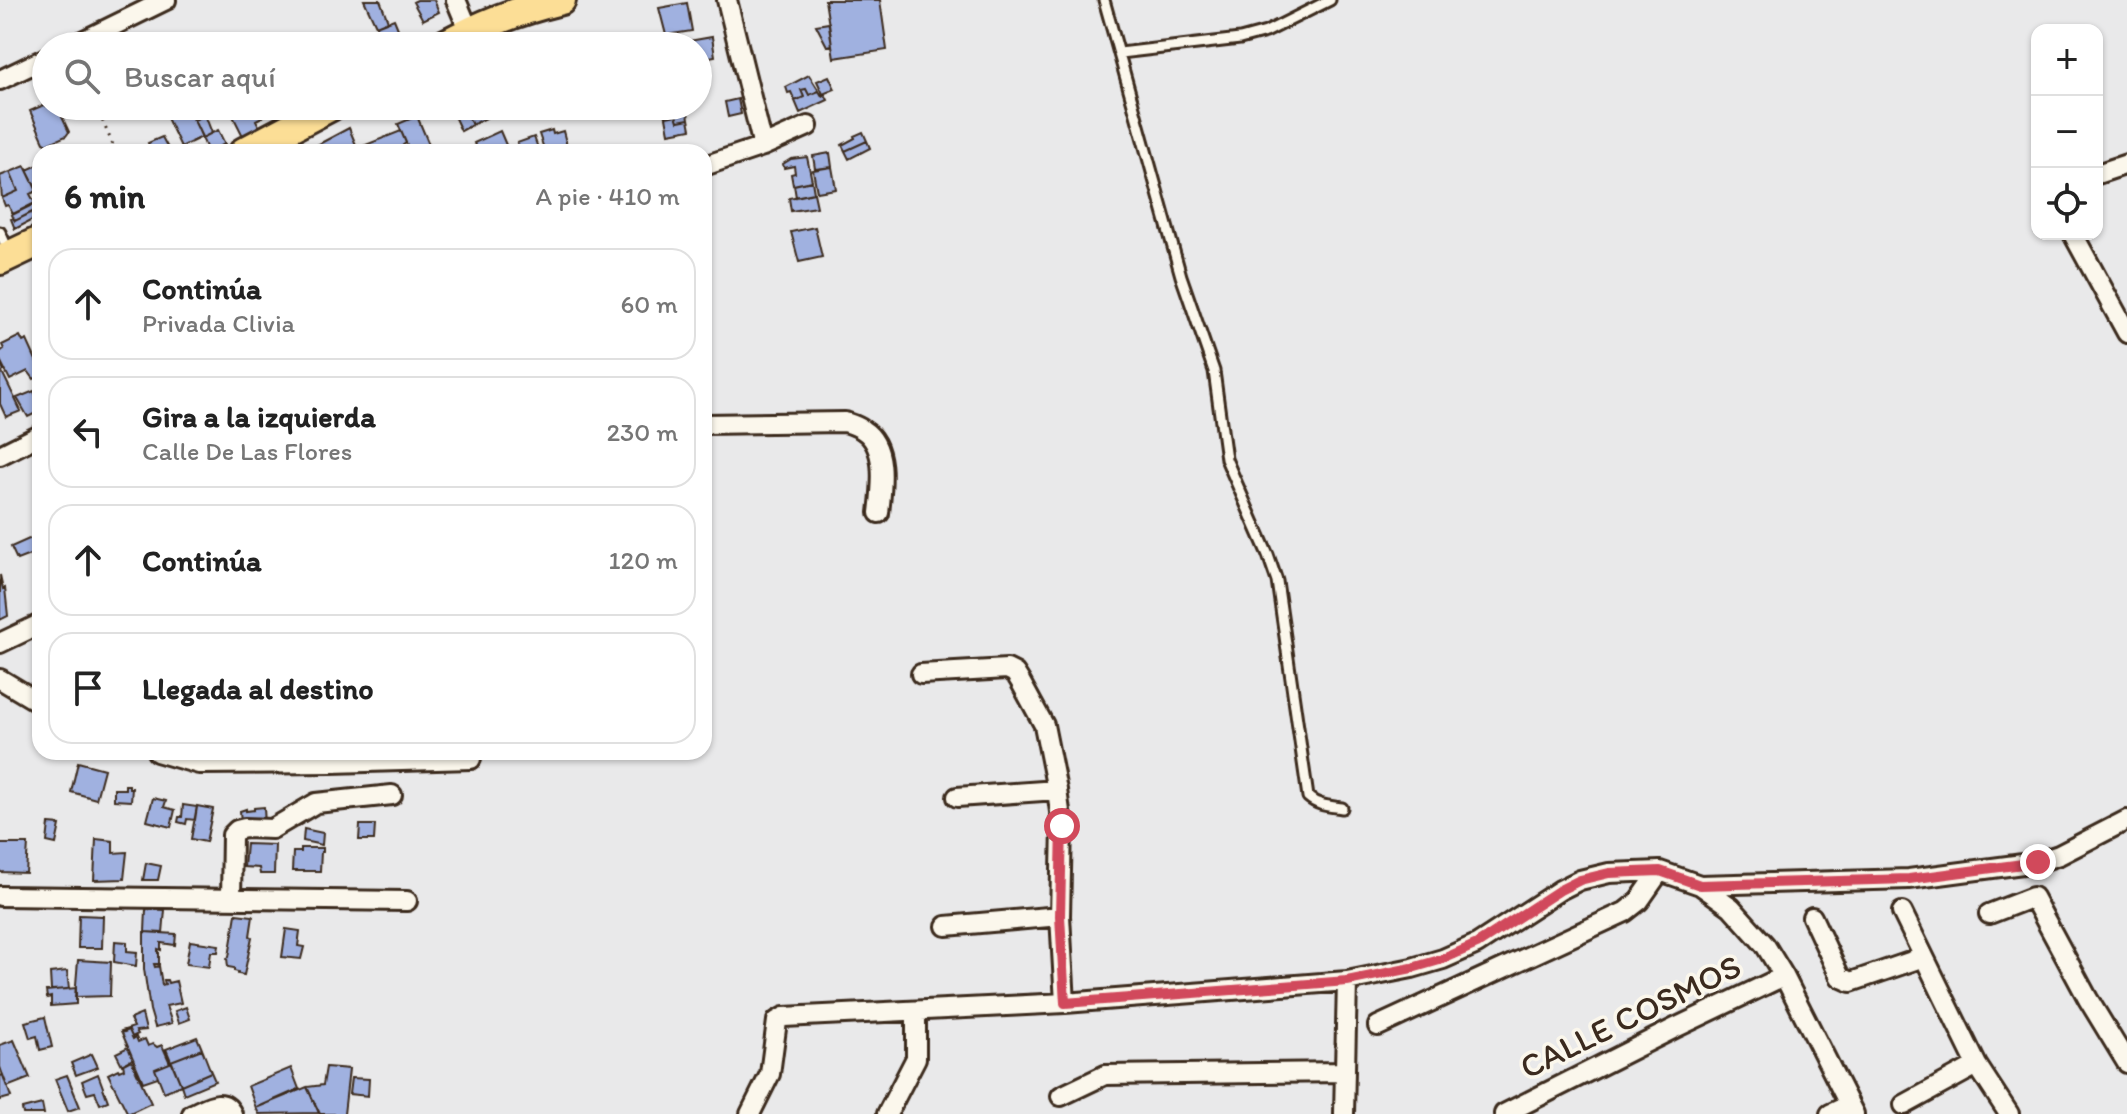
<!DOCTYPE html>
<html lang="es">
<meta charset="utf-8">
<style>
:root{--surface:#fff;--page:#f6f6f6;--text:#222;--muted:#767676;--line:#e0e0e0}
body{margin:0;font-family:Itim,sans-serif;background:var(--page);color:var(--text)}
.controls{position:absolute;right:24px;top:24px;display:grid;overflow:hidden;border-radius:16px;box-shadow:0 2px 6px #0004}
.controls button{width:72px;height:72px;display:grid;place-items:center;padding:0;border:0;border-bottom:2px solid var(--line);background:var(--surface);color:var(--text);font:40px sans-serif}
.stop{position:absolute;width:24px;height:24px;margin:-18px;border:6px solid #d1495b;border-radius:50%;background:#fff}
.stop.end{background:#d1495b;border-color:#fff;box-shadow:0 2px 8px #0008}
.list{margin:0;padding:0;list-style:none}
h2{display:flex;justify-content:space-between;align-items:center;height:104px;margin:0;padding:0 32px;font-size:34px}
h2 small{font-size:26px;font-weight:400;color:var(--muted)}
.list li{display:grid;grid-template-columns:52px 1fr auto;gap:24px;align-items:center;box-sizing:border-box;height:112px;margin:0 16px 16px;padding:0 16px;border:2px solid var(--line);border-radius:24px}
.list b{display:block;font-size:30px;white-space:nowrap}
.list p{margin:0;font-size:26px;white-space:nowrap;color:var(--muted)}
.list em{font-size:26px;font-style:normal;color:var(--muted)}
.icon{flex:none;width:44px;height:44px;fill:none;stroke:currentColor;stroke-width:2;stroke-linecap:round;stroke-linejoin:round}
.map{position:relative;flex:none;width:2127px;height:1114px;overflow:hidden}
.search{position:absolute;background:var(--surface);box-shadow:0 2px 6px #0004;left:32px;top:32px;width:680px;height:88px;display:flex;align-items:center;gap:20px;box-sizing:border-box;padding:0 28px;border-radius:44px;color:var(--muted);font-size:30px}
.panel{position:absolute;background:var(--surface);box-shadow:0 2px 6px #0004;left:32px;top:144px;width:680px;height:616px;border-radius:24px}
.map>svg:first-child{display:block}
.building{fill:#a0b1e0;stroke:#3b2a1e;stroke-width:2}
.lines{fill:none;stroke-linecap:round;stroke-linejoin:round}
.lane-casing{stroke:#3b2a1e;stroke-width:15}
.street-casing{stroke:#3b2a1e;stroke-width:24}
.primary-casing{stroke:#3b2a1e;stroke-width:34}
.path{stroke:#3b2a1e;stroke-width:3;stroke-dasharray:2 6;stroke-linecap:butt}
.lane{stroke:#fbf7ec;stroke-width:9}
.street{stroke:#fbf7ec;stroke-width:18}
.primary{stroke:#fcde96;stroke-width:28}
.route{stroke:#d1495b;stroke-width:10}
.labels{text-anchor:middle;stroke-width:7;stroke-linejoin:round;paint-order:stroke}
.street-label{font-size:34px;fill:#3b2a1e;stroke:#fbf7ec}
</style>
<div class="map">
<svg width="2127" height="1114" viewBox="0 0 2127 1114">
<rect width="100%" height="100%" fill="#e9e9ea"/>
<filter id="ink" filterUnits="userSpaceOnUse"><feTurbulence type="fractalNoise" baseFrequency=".0125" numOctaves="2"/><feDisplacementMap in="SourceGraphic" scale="16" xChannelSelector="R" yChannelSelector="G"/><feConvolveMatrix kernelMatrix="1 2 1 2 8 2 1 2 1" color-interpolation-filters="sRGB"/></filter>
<g filter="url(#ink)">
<path class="building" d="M 364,0 L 380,0 L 388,21 L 376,26 Z
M 417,0 L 434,0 L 439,12 L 423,20 L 413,2 Z
M 825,0 L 880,0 L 887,50 L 834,58 Z
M 687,3 L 692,31 L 666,35 L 659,8 Z
M 394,19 L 405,46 L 384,46 L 376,26 Z
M 829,23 L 832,45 L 827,46 L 816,25 Z
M 712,37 L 715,56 L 698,59 L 698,46 L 672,46 L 672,44 Z
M 809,75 L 819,91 L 809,95 L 806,89 L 801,90 L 804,97 L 795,101 L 791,92 L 788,93 L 786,87 Z
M 829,76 L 835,89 L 823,94 L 817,81 Z
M 806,89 L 809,95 L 819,91 L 822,96 L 825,94 L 828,100 L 800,113 L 795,101 L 804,97 L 801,90 Z
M 738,99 L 741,114 L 728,117 L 725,102 Z
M 46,104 L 46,106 L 57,106 L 69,132 L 66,136 L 48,144 L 44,142 L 30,111 Z
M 228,106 L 256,106 L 262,117 L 256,120 L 260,128 L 243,136 Z
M 475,106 L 481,106 L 486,118 L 472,125 L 465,110 Z
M 664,106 L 687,106 L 689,119 L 678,121 L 676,115 L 666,117 Z
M 188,108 L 202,137 L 181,147 L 167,118 Z
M 464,109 L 472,125 L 461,131 L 453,114 Z
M 205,115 L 212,133 L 202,138 L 194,120 Z
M 676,115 L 678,121 L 689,119 L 691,129 L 669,133 L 666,117 Z
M 417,116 L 430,147 L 418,152 L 410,152 L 398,124 Z
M 349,128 L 359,152 L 304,152 Z
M 218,130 L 225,144 L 208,152 L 202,138 Z
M 552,130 L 553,134 L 563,131 L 568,150 L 545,152 L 539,134 Z
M 401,131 L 406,143 L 403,145 L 406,152 L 359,152 L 358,148 Z
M 500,131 L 509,152 L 478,152 L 474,143 Z
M 863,132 L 867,141 L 845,151 L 842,145 L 855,138 L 854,136 Z
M 162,137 L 170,152 L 152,152 L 148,143 Z
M 534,137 L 539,151 L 520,152 L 517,143 Z
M 867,141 L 870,148 L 849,159 L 845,151 Z
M 830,153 L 832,167 L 815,169 L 813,156 Z
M 807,157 L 812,181 L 793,185 L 791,174 L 795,173 L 794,166 L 784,168 L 783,164 L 791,159 Z
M 38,165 L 40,191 L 38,192 L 27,170 Z
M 25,166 L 37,191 L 30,194 L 35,203 L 13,214 L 8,205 L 5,206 L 2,198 L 18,191 L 10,172 Z
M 832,167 L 836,189 L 817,192 L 813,170 Z
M 10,172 L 18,191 L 2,198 L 0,176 Z
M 812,181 L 814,193 L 796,197 L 794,185 Z
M 814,193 L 817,207 L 791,211 L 789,198 Z
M 36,203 L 39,209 L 15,221 L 12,215 Z
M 38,209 L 40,216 L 15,229 L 11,219 L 13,218 L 15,221 Z
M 815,227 L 822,257 L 799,262 L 791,232 Z
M 20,336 L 23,342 L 27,340 L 40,369 L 40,376 L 34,379 L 28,371 L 10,380 L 0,360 L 0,352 L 4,349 L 2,345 Z
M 0,362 L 4,371 L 2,372 L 21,411 L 6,417 L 0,404 Z
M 34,391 L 39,402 L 37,403 L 40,411 L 28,417 L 17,398 Z
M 38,535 L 40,551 L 17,560 L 11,547 Z
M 0,575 L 3,589 L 5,588 L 8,616 L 0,620 Z
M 78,762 L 104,769 L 96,799 L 71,792 Z
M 125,785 L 129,785 L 129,788 L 132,788 L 131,801 L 114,800 L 114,789 L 125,789 Z
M 153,798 L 166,801 L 164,807 L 175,810 L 171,827 L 147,821 Z
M 183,805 L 197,807 L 195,820 L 187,819 L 186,824 L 178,822 L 179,817 L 182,817 Z
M 197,806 L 213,809 L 206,842 L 191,839 Z
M 264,807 L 265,825 L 241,822 L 240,811 L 246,809 L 246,811 L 254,810 L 254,808 Z
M 49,824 L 60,825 L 56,844 L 47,842 Z
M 360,825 L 375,825 L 374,840 L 359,840 Z
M 304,829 L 323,833 L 322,845 L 303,841 Z
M 96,839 L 113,841 L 113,853 L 127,852 L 124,879 L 94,880 Z
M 0,844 L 28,844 L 26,873 L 0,872 Z
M 246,844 L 275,845 L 274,874 L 260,874 L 259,868 L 244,867 Z
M 301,848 L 323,848 L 323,852 L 321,852 L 320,871 L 292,871 L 293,852 L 301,852 Z
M 146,863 L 161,866 L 158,880 L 143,880 Z
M 146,909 L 165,910 L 163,933 L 145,932 Z
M 236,914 L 253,916 L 250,936 L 252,937 L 244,975 L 238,974 L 238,972 L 234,971 L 234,968 L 228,967 L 227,958 L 229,957 Z
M 79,915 L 103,916 L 102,948 L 78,948 Z
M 286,929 L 300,931 L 298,946 L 304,947 L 301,959 L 282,957 Z
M 144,932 L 176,934 L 175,945 L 161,943 L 161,950 L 158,949 L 158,953 L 159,953 L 159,964 L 154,964 L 155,967 L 159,966 L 162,985 L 165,984 L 164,980 L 167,980 L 168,983 L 176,981 L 181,1003 L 166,1006 L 172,1023 L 155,1027 L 150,1010 L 144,969 Z
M 115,941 L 127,942 L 127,951 L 137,952 L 136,966 L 114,962 Z
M 190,941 L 219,945 L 218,952 L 211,952 L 209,967 L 186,964 Z
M 78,960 L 111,962 L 110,996 L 75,997 Z
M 67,971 L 69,989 L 51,990 L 50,973 Z
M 76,988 L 76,1004 L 51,1006 L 51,997 L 47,998 L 46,991 Z
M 186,1007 L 190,1019 L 179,1023 L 175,1011 Z
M 142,1014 L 146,1030 L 136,1031 L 138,1034 L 132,1037 L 129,1030 L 122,1033 L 121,1031 L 134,1027 L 130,1019 Z
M 45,1017 L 52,1047 L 40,1050 L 37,1036 L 30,1038 L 25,1022 Z
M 129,1030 L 133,1039 L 136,1037 L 138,1042 L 145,1039 L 148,1046 L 153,1044 L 157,1047 L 162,1045 L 170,1063 L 155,1069 L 158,1077 L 143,1082 L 122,1033 Z
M 197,1037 L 202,1049 L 171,1061 L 166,1049 Z
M 14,1040 L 30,1078 L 7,1087 L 0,1067 L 0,1045 Z
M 128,1047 L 133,1059 L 122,1065 L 116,1053 Z
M 202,1049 L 211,1072 L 181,1085 L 171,1061 Z
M 92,1054 L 98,1067 L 76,1075 L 71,1063 Z
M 131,1060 L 151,1103 L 128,1114 L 108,1074 L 118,1069 L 119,1071 L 124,1069 L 123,1064 Z
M 172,1062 L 181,1085 L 164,1092 L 155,1069 Z
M 326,1067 L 349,1069 L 344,1114 L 320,1114 L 307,1087 L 323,1085 Z
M 291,1068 L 299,1089 L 256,1108 L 248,1086 Z
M 211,1072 L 215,1081 L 184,1094 L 181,1085 Z
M 98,1074 L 108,1101 L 100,1104 L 95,1092 L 87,1094 L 82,1081 Z
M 3,1075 L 11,1097 L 0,1100 L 0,1076 Z
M 67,1075 L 80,1107 L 68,1111 L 55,1079 Z
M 351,1078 L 369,1079 L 368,1096 L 349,1094 Z
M 307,1087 L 319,1113 L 259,1114 L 256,1108 Z
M 42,1104 L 44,1114 L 23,1114 L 22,1109 Z"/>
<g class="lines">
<defs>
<path id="lane" d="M 1104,0 L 1181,276 L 1214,371 L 1226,459 L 1268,555 L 1277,581 L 1308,797 C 1318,806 1329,806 1342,808
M 1120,53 L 1240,39 L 1266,32 L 1330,0
M 0,232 L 9,252"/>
<path id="street" d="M 456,0 L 469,31
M 727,0 L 763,146
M 72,46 L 166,0
M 0,80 L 46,58
M 704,166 L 763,146 L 808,126
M 2097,174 L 2127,164
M 2073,234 L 2127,333
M 704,424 L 845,422 C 851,424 858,426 863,430 C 888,446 882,487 879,513
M 0,455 L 40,435
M 0,643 L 40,624
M 921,674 L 1007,669 L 1015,673 L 1020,681 L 1044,725 L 1057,790 L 1062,826 L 1060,916 L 1065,1003
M 0,679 L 40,703
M 157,752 L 199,764 L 332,763 L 471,759
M 957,797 L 1057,790
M 1700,885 L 1909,879 L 2038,862 L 2059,855 L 2127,820
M 0,896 L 407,901
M 231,899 L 232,835 L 237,830 L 245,828 L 272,829 L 316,803 L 392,795
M 1902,912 L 1977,1065 L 2009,1114
M 1989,914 L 2033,897 L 2088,999 L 2127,1063
M 1812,917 L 1840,977 L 1851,982 L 1924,957
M 946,926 L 1060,916
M 1378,1026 L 1625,912 L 1639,901 L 1660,871
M 1061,1096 L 1105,1075 L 1345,1072
M 1904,1105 L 1977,1065
M 192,1114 C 206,1108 223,1095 232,1114
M 750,1114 L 770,1074 L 777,1021 L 784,1017 L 1065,1003 L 1347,981 L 1412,968 L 1443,959 L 1477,944 L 1560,890 L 1580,880 L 1609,873 L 1660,871 L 1700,885 L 1731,907 L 1765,945 L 1784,976 L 1854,1114
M 887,1114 L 916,1058 L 916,1011
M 1344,1114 L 1347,981
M 1504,1114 L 1675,1028 L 1784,976
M 1830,1114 L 1849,1105"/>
<path id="primary" d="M 442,46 C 483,24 516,11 561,0
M 244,152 L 331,106
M 0,260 L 40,241"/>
</defs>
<use href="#lane" class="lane-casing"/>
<use href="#street" class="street-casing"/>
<use href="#primary" class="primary-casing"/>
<path class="path" d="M 96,106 L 116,152"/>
<use href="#lane" class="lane"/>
<use href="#street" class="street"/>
<use href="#primary" class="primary"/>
</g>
</g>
<g class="lines" filter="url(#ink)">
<path class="route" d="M 1062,826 L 1060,916 L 1065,1003 L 1347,981 L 1412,968 L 1443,959 L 1477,944 L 1560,890 L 1580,880 L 1609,873 L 1660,871 L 1700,885 L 1909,879 L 2038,862"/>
</g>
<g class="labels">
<g class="street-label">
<text transform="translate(1630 1016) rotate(-26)" y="12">CALLE COSMOS</text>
</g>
</g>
</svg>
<div class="controls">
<button>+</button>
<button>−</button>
<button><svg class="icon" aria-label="locate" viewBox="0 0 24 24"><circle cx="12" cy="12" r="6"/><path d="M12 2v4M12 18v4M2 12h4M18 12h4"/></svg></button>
</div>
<div class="stop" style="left:1062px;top:826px"></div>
<div class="stop end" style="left:2038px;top:862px"></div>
<div class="search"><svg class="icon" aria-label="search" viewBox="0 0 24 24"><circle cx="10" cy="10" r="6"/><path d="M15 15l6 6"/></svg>Buscar aquí</div>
<section class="panel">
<h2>6 min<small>A pie · 410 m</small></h2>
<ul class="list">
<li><svg class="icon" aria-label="ahead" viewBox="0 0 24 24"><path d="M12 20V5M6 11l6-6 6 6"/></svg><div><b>Continúa</b><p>Privada Clivia</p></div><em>60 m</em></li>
<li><svg class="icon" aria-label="left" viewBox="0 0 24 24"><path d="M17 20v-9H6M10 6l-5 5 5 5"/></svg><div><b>Gira a la izquierda</b><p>Calle De Las Flores</p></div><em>230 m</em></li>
<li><svg class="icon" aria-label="ahead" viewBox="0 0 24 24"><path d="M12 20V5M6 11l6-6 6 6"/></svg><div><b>Continúa</b></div><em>120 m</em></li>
<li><svg class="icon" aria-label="arrive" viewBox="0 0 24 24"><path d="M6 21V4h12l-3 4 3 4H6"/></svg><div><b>Llegada al destino</b></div></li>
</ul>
</section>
</div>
